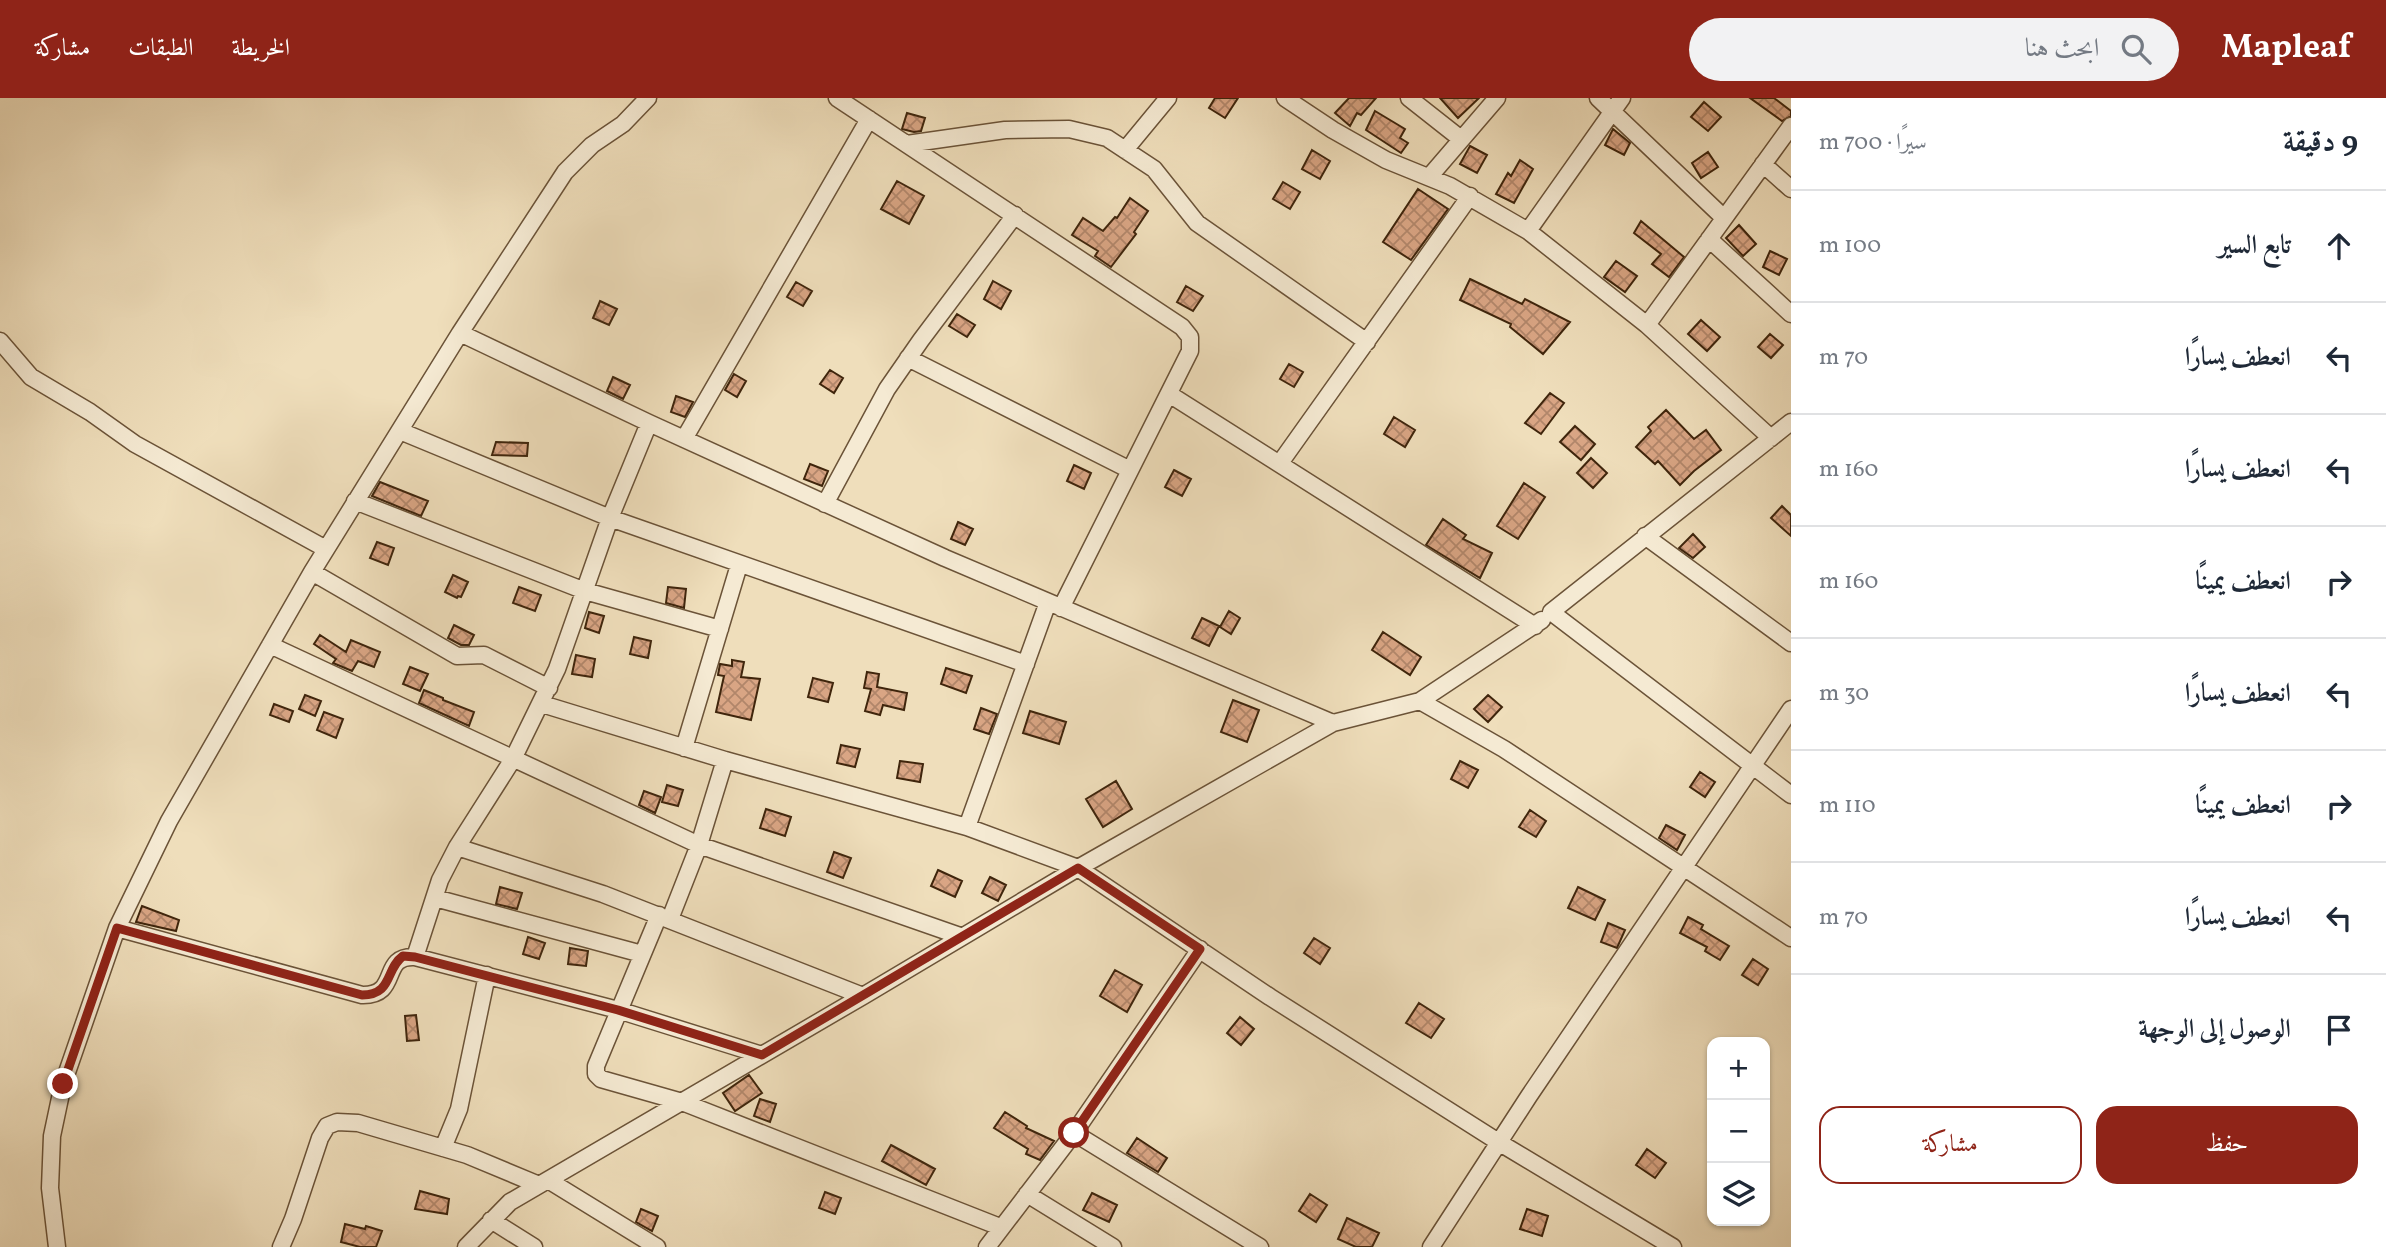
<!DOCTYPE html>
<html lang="ar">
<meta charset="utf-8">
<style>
:root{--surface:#fff;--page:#f2f2f3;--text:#1f2937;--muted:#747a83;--line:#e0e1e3;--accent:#8f2418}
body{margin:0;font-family:Vollkorn,Amiri,serif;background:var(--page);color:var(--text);direction:rtl}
.controls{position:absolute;right:21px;bottom:21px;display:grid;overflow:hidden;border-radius:14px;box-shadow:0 2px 5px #0004}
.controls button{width:63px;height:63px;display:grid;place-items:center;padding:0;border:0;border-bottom:2px solid var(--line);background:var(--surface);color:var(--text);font:35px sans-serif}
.stop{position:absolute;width:21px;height:21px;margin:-16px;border:5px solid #8f2418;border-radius:50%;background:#fff}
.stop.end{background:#8f2418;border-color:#fff;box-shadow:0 2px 7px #0008}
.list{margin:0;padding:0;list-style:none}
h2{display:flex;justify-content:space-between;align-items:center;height:91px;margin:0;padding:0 28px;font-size:30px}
h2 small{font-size:23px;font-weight:400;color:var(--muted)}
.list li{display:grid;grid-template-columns:46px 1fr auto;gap:21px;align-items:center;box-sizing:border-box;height:112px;padding:0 28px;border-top:2px solid var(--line)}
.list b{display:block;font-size:26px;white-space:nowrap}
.list em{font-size:23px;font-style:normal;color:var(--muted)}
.actions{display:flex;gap:14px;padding:21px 28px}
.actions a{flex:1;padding:16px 0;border:2px solid var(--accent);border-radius:21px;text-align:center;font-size:24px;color:var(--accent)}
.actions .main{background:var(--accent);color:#fff}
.icon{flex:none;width:38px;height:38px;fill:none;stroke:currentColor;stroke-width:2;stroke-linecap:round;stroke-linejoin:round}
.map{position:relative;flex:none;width:1791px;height:1149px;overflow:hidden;direction:ltr}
header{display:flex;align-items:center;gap:42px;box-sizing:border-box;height:98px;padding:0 35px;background:var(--accent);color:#fff}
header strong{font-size:33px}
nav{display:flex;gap:38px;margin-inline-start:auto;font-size:24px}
.search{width:490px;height:63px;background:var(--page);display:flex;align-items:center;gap:18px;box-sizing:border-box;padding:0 24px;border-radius:38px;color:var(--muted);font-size:26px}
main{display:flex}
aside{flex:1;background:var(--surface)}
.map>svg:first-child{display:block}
.building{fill:url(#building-cross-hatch);stroke:#3f250c;stroke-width:2}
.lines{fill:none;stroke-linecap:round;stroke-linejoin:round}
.street-casing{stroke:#6b5338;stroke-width:19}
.street{stroke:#f5ead3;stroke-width:16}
.route{stroke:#8f2418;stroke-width:9}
</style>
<header>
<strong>Mapleaf</strong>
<div class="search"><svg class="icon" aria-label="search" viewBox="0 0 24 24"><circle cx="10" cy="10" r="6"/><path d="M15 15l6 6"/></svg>ابحث هنا</div>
<nav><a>الخريطة</a><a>الطبقات</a><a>مشاركة</a></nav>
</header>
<main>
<aside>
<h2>9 دقيقة<small>سيرًا · 700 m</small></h2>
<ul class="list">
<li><svg class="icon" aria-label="ahead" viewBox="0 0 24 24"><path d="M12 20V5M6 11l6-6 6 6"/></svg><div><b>تابع السير</b></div><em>100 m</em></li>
<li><svg class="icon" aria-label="left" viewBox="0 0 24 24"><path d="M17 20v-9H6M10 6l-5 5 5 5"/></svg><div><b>انعطف يسارًا</b></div><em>70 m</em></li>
<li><svg class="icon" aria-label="left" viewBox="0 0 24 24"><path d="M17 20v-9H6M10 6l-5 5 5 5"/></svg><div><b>انعطف يسارًا</b></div><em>160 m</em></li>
<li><svg class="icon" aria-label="right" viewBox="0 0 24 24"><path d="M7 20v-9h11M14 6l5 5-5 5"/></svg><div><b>انعطف يمينًا</b></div><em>160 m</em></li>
<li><svg class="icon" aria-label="left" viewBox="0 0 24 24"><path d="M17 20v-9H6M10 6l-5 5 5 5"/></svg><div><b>انعطف يسارًا</b></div><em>30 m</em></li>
<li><svg class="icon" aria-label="right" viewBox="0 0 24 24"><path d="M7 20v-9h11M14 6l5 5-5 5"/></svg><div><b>انعطف يمينًا</b></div><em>110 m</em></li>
<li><svg class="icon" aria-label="left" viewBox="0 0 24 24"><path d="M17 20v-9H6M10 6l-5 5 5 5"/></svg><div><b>انعطف يسارًا</b></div><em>70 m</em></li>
<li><svg class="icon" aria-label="arrive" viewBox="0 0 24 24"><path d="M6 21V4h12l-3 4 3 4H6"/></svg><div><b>الوصول إلى الوجهة</b></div></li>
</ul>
<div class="actions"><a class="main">حفظ</a><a>مشاركة</a></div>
</aside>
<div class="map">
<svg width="1791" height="1149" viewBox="0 0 1791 1149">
<defs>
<pattern id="building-cross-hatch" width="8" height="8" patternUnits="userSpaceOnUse" patternTransform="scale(1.75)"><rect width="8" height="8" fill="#d9a584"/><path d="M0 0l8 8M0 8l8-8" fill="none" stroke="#b1866a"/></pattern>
</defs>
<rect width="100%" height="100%" fill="#efdebb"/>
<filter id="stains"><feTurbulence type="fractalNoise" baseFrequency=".00286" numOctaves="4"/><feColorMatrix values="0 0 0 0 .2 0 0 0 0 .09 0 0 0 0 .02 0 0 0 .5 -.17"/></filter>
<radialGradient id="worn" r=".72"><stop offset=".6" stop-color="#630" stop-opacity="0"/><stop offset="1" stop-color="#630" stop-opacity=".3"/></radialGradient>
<path class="building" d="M 1215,0 L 1238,0 L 1225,20 L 1209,10 Z
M 1349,0 L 1376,0 L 1361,17 L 1357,15 L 1350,28 L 1335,15 Z
M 1440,0 L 1479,0 L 1458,20 Z
M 1750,0 L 1774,0 L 1791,13 L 1791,18 L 1782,23 Z
M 1704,4 L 1721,19 L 1708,33 L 1691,19 Z
M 1375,13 L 1405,31 L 1400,40 L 1408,45 L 1401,55 L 1366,32 Z
M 907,15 L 925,20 L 921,33 L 914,34 L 902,31 Z
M 1613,31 L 1630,45 L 1624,57 L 1605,47 Z
M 1470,48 L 1487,57 L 1477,75 L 1460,66 Z
M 1312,52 L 1330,63 L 1320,81 L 1302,71 Z
M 1708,54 L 1718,69 L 1701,80 L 1692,65 Z
M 1520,62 L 1533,71 L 1514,105 L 1496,96 L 1508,75 L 1511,78 Z
M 897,83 L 924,98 L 909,126 L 881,111 Z
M 1283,84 L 1300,94 L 1290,111 L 1273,101 Z
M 1418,91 L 1448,111 L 1411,162 L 1383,144 Z
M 1130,100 L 1148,113 L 1134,134 L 1136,136 L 1111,169 L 1095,158 L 1098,153 L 1072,137 L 1083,120 L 1103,133 L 1115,119 L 1117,120 Z
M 1641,123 L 1684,159 L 1669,179 L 1652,166 L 1661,156 L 1634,135 Z
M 1739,127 L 1756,146 L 1743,158 L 1726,140 Z
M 1770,153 L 1787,161 L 1779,177 L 1763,169 Z
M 1616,163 L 1637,178 L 1625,194 L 1604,179 Z
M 1470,181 L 1522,206 L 1525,201 L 1570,224 L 1543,256 L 1510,229 L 1511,226 L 1460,202 Z
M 993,183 L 1011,193 L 1001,211 L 984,201 Z
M 796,184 L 812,193 L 803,208 L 787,199 Z
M 1186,188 L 1203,198 L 1193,213 L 1177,204 Z
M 600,203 L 617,211 L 609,227 L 593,220 Z
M 957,216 L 975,227 L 967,239 L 949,228 Z
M 1701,222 L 1720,239 L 1707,253 L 1688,236 Z
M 1770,236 L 1783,247 L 1771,260 L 1758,249 Z
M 1289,266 L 1303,274 L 1294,289 L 1280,281 Z
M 830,272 L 843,280 L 834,295 L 820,286 Z
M 734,276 L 746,283 L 737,299 L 725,292 Z
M 613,279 L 630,287 L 623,301 L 607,293 Z
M 1550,295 L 1564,305 L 1541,336 L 1525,325 Z
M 676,298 L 693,304 L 685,319 L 671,314 Z
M 1666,312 L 1694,341 L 1706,332 L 1721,352 L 1694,373 L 1680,387 L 1658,363 L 1655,366 L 1636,349 L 1651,333 L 1648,329 Z
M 1394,319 L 1415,332 L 1405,349 L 1384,336 Z
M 1575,328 L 1595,346 L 1581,362 L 1560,344 Z
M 496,344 L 528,345 L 527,358 L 492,357 Z
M 1591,360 L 1607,375 L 1593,390 L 1577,375 Z
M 810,366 L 828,373 L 822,388 L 804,381 Z
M 1074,367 L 1091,375 L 1084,391 L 1067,383 Z
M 1174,372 L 1191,381 L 1182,398 L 1165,389 Z
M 380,384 L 428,403 L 421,418 L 372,398 Z
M 1524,385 L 1545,399 L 1518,441 L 1497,428 Z
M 1782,408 L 1791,417 L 1791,438 L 1771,420 Z
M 1443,421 L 1466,437 L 1463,441 L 1492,455 L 1480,480 L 1426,447 Z
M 958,424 L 973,431 L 965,447 L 951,441 Z
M 1693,436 L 1705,449 L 1693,460 L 1679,450 Z
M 377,444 L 394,450 L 388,467 L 370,460 Z
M 453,477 L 468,484 L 461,499 L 458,498 L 457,500 L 445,494 Z
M 519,489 L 541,497 L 535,513 L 513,505 Z
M 668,489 L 686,491 L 684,510 L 666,505 Z
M 1229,513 L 1240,520 L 1231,536 L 1220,529 Z
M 589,514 L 604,518 L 599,535 L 585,530 Z
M 1202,520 L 1219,528 L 1209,548 L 1192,540 Z
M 454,527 L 474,537 L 469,547 L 461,547 L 448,540 Z
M 1383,534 L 1421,559 L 1410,577 L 1372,552 Z
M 320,537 L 346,554 L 351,542 L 380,554 L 374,569 L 358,563 L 352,573 L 333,565 L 336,561 L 314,546 Z
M 634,539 L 651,543 L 648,560 L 630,556 Z
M 576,557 L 595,561 L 592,579 L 572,576 Z
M 732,562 L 744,564 L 741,579 L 760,581 L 751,622 L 716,614 L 724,578 L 718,577 L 720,566 L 732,568 Z
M 410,569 L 428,576 L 420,593 L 403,586 Z
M 946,570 L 972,578 L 966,595 L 941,586 Z
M 867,574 L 879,576 L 877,589 L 907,595 L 904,612 L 883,607 L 880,617 L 865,613 L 871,591 L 864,590 Z
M 813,580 L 833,585 L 828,604 L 808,599 Z
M 424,592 L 443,600 L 443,602 L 474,614 L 469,628 L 419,605 Z
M 305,597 L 321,603 L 315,618 L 299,611 Z
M 1488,597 L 1502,609 L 1488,624 L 1474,611 Z
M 1233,602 L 1259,612 L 1247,644 L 1221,634 Z
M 274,606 L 293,613 L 289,624 L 270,617 Z
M 981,610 L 997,616 L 989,636 L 974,631 Z
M 1030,613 L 1066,624 L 1059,646 L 1023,635 Z
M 324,614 L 343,621 L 336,640 L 317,632 Z
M 841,647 L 860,651 L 855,669 L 837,665 Z
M 900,663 L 923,666 L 920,684 L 897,680 Z
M 1460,663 L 1478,672 L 1468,690 L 1451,681 Z
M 1700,674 L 1715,684 L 1705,699 L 1690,689 Z
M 1116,683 L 1132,711 L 1103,729 L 1086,701 Z
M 667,687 L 683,692 L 678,708 L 662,704 Z
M 644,693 L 661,699 L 655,715 L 639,707 Z
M 766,711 L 791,719 L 785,738 L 760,730 Z
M 1530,712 L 1546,723 L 1536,739 L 1519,729 Z
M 1666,727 L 1685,737 L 1677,752 L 1659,740 Z
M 834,754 L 851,760 L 843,780 L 827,774 Z
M 938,772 L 962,783 L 955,799 L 931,788 Z
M 990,779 L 1006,787 L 998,803 L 982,795 Z
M 500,789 L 522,795 L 517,811 L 496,806 Z
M 1578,789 L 1605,802 L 1595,822 L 1568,810 Z
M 142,808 L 179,822 L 176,833 L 136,824 Z
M 1688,819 L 1703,827 L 1701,831 L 1729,848 L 1720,862 L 1705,853 L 1707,849 L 1680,835 Z
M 1608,825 L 1625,832 L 1617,850 L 1601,844 Z
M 528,839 L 545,845 L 539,861 L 523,856 Z
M 1314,840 L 1330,850 L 1320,866 L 1304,855 Z
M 570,850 L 588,853 L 586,868 L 568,866 Z
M 1753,861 L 1768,871 L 1758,887 L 1742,877 Z
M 1115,872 L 1142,887 L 1127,914 L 1100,898 Z
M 1419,905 L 1444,921 L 1431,940 L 1406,925 Z
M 416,917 L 419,942 L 407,943 L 405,918 Z
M 1240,919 L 1254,931 L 1241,947 L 1227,935 Z
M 749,977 L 762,995 L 735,1013 L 723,995 Z
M 760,1001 L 776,1006 L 770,1024 L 754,1018 Z
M 1005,1014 L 1027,1028 L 1026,1030 L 1054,1043 L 1040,1062 L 1026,1056 L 1028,1051 L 994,1030 Z
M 1137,1040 L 1167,1060 L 1158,1074 L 1127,1055 Z
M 891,1047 L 935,1071 L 926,1087 L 882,1063 Z
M 1647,1051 L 1666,1065 L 1655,1080 L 1636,1067 Z
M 420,1093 L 449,1101 L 447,1116 L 415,1111 Z
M 825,1094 L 841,1100 L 835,1116 L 819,1110 Z
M 1092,1095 L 1117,1107 L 1109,1124 L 1083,1112 Z
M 1310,1096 L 1327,1107 L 1316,1124 L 1299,1113 Z
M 641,1111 L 658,1118 L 652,1133 L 636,1124 Z
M 1527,1111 L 1548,1118 L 1542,1138 L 1520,1131 Z
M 1347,1120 L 1379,1135 L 1372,1149 L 1356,1149 L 1338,1141 Z
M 345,1126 L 365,1131 L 366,1128 L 382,1133 L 376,1149 L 360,1149 L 341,1144 Z"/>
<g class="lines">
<defs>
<path id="street" d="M 837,0 L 1182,229 L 1190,239 L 1190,253 L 1061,510
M 1285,0 L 1333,32 L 1386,62 L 1450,88 L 1528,133 L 1647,227 L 1771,340
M 1409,0 L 1461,41
M 1598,0 L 1724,120
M 907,46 L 1005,32 L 1069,31 L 1107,40 L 1154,71 L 1197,125 L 1367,244
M 1125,52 L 1168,0
M 1763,66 L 1791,91
M 1430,78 L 1497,0
M 1528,133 L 1622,0
M 1709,141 L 1791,216
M 1647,227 L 1791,28
M 460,235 L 649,325 L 945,460 L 1333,625 L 1420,603 L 1504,651 L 1791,840
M 0,243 L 31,279 L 90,314 L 135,346 L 326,451
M 908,260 L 1130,372
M 1169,296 L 1535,528
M 1791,324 L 1551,514 L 1791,697
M 400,333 L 610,420 L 1026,566
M 684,341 L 869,21
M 1280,365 L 1470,98
M 355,403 L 585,493 L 720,531
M 825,406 L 887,291 L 921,242 L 1015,117
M 1645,438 L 1791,545
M 312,474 L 457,558 L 484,557 L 549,590
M 270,547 L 699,747 L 960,838
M 1420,603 L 1542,522
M 542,606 L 725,662 L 967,729 L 1078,770 L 1270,899 L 1500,1045 L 1673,1149
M 684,650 L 739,467
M 967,729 L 1048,504
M 457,749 L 603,796 L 863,898
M 435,800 L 642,856
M 659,817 L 596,968 L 596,976 L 601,981 L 682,1004 L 1000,1129
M 670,821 L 699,747 L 725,662
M 117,830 L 362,897 C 401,898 379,857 415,859 L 618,912 L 762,957
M 415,859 L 440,782 L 457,749 L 513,661 L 557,571 L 610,420 L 649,325
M 1074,1035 L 1260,1149
M 443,1050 L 459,1011 L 487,877
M 548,1082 L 657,1149
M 1027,1096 L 1113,1149
M 491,1122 L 534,1149
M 57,1149 L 50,1090 L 52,1038 L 63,986 L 117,830 L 169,723 L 312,474 L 460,235 L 565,74 L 592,47 L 623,26 L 648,0
M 281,1149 L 293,1121 L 320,1040 L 327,1028 L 337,1024 L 358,1025 L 467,1057 L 539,1087
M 466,1149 L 510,1104 L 863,898 L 1078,770 L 1333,625
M 987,1149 L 1074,1035 L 1200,851
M 1431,1149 L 1529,998 L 1791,611"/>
</defs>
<use href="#street" class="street-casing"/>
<use href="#street" class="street"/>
</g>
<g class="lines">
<path class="route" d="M 63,986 L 117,830 L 362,897 C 393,897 385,871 403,858 L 415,859 L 618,912 L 762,957 L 1078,770 L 1200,851 L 1074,1035"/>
</g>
<rect width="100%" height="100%" filter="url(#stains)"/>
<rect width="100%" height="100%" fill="url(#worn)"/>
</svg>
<div class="controls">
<button>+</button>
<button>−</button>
<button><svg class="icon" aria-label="layers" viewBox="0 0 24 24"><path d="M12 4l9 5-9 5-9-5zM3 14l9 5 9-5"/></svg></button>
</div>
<div class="stop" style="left:1074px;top:1035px"></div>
<div class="stop end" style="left:63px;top:986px"></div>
</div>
</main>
